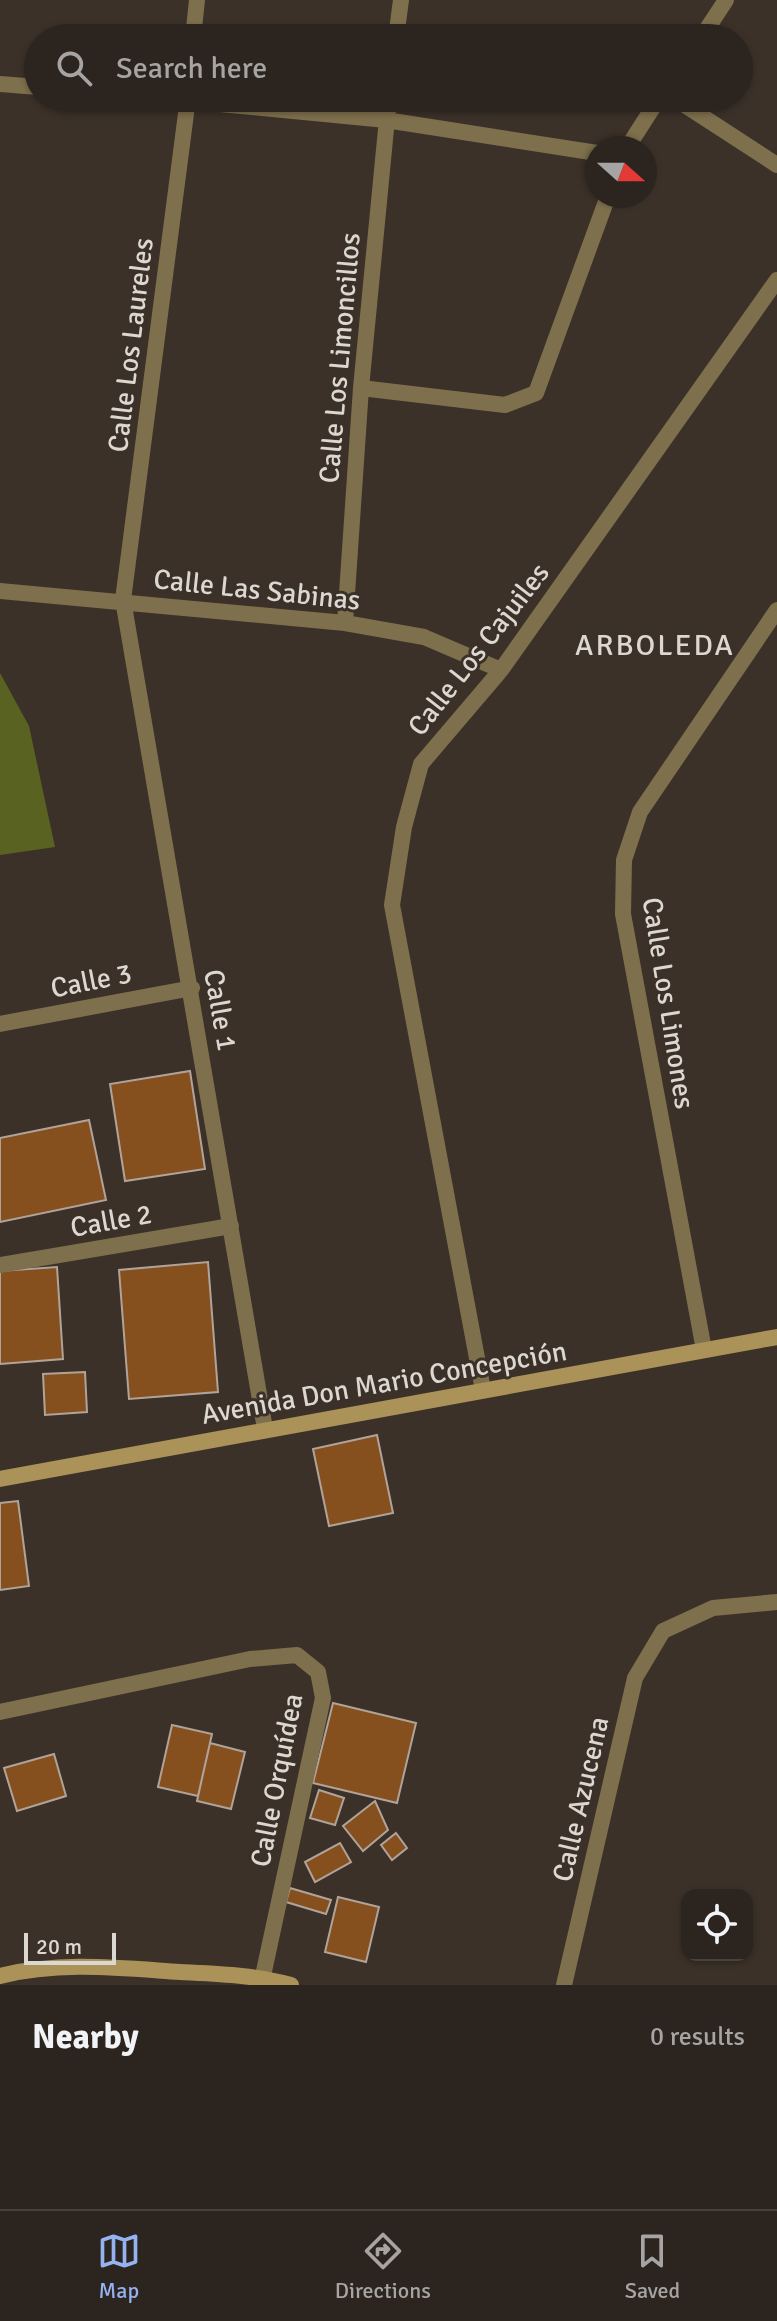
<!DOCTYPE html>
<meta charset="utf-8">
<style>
:root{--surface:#2c251f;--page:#38312c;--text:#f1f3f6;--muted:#a6a5a4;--line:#48423d;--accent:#95b2f1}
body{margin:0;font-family:Signika,sans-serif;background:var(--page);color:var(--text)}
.controls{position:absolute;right:24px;bottom:24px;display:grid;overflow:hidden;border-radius:16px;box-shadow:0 2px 6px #0004}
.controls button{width:72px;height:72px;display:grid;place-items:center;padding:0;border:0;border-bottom:2px solid var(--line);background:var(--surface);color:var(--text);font:40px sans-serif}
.compass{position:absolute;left:585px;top:136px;width:72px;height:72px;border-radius:50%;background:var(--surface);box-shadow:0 2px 6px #0004;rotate:111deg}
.scale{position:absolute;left:24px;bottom:20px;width:92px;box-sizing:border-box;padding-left:8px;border:4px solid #ddd7d1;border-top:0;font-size:22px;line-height:28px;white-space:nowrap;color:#ddd7d1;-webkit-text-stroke:6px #3b3129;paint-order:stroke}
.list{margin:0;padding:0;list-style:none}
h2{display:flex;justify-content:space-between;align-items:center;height:104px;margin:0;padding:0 32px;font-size:34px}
h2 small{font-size:26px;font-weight:400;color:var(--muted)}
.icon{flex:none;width:44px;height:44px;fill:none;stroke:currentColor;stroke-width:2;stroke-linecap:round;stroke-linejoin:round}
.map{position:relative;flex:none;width:777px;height:1985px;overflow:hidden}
.search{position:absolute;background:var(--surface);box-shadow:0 2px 6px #0004;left:24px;right:24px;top:24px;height:88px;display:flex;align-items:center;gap:20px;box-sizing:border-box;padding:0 28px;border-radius:44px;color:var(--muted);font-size:30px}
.sheet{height:224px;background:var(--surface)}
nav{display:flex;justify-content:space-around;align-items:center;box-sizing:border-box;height:112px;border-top:2px solid var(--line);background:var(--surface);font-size:22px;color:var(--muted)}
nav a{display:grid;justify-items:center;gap:4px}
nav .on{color:var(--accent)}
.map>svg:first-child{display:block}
.green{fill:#596221}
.building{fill:#85501d;stroke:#b0a39a;stroke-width:2}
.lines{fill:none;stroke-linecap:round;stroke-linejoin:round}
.street{stroke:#7f704d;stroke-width:16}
.secondary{stroke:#aa9259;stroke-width:16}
.labels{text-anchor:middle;stroke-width:6;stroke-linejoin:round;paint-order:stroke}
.street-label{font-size:28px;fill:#ddd7d1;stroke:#3b3129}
.neighbourhood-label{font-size:30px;letter-spacing:2px;fill:#ddd7d1;stroke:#3b3129}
</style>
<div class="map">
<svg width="777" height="1985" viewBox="0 0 777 1985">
<rect width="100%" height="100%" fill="#3b3129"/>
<path class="green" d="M 0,673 L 29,726 L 55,847 L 0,855 Z"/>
<path class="building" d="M 190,1071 L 205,1169 L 125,1181 L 110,1084 Z
M 89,1120 L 106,1200 L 0,1222 L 0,1138 Z
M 208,1262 L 218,1392 L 129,1399 L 119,1270 Z
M 57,1267 L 63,1359 L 0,1364 L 0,1271 Z
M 85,1372 L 87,1412 L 45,1415 L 43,1374 Z
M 377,1435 L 393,1513 L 329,1526 L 313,1449 Z
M 18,1501 L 29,1586 L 0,1590 L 0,1503 Z
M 333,1703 L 416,1723 L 397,1803 L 313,1783 Z
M 172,1725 L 212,1734 L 198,1796 L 158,1787 Z
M 210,1743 L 245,1752 L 231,1809 L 197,1801 Z
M 54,1754 L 66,1796 L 17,1811 L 4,1768 Z
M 319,1790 L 344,1798 L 335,1825 L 310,1818 Z
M 375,1801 L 388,1830 L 363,1851 L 343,1826 Z
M 396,1833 L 407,1848 L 392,1860 L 381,1845 Z
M 340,1843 L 351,1862 L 315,1882 L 305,1862 Z
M 290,1888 L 331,1900 L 326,1914 L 286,1902 Z
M 338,1897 L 379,1907 L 366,1962 L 325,1952 Z"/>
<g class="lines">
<path class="street" d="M 193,38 L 197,0
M 396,38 L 401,0
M 701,38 L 726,0
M 0,84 L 38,87
M 157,98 L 386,120 L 597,153
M 188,98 L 123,600 L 265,1429
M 674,98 L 777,165
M 627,148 L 659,98
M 361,388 L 505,405 L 536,393 L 608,196
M 0,591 L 345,623 L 424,637 L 501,670
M 345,623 L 361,388 L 389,98
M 0,1024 L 192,988
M 0,1265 L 231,1226
M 704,1350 L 623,914 L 624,860 L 640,812 L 777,610
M 483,1390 L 392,905 L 404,827 L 421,764 L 501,670 L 777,280
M 0,1712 L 250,1659 L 297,1655 L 318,1672 L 323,1698 L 261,1985
M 564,1985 L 635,1678 L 663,1631 L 713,1608 L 777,1602"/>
<path class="secondary" d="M 0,1479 L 777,1337
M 0,1976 C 59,1961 120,1968 180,1972 C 218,1974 255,1975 291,1985"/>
</g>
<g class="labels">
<g class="street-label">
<text transform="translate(130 345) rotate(-83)" y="10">Calle Los Laureles</text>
<text transform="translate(339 358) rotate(-85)" y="10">Calle Los Limoncillos</text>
<text transform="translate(257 589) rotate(6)" y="10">Calle Las Sabinas</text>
<text transform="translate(478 649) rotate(-52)" y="10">Calle Los Cajuiles</text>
<text transform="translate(91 980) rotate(-11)" y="10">Calle 3</text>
<text transform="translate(669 1003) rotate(81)" y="10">Calle Los Limones</text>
<text transform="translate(221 1010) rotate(80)" y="10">Calle 1</text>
<text transform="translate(111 1220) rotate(-10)" y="10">Calle 2</text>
<text transform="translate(384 1382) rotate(-10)" y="10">Avenida Don Mario Concepción</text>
<text transform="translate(276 1780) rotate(-79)" y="10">Calle Orquídea</text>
<text transform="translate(580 1799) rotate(-77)" y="10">Calle Azucena</text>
</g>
<g class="neighbourhood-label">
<text x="655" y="655">ARBOLEDA</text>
</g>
</g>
</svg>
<div class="controls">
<button><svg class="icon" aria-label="locate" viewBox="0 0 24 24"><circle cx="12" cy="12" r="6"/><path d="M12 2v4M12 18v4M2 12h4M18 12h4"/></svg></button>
</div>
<svg class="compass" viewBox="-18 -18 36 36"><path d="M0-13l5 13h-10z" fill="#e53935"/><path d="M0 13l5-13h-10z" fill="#a6a5a4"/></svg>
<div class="scale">20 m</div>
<div class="search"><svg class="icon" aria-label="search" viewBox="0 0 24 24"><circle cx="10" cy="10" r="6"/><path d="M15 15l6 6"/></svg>Search here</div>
</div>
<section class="sheet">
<h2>Nearby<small>0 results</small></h2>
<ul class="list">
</ul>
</section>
<nav>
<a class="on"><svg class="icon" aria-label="map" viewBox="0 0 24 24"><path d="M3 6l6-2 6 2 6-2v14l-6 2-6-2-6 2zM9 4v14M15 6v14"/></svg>Map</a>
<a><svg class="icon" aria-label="directions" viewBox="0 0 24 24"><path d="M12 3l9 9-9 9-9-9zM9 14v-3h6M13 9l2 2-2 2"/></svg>Directions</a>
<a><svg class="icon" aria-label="saved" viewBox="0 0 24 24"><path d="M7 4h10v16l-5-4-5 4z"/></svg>Saved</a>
</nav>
